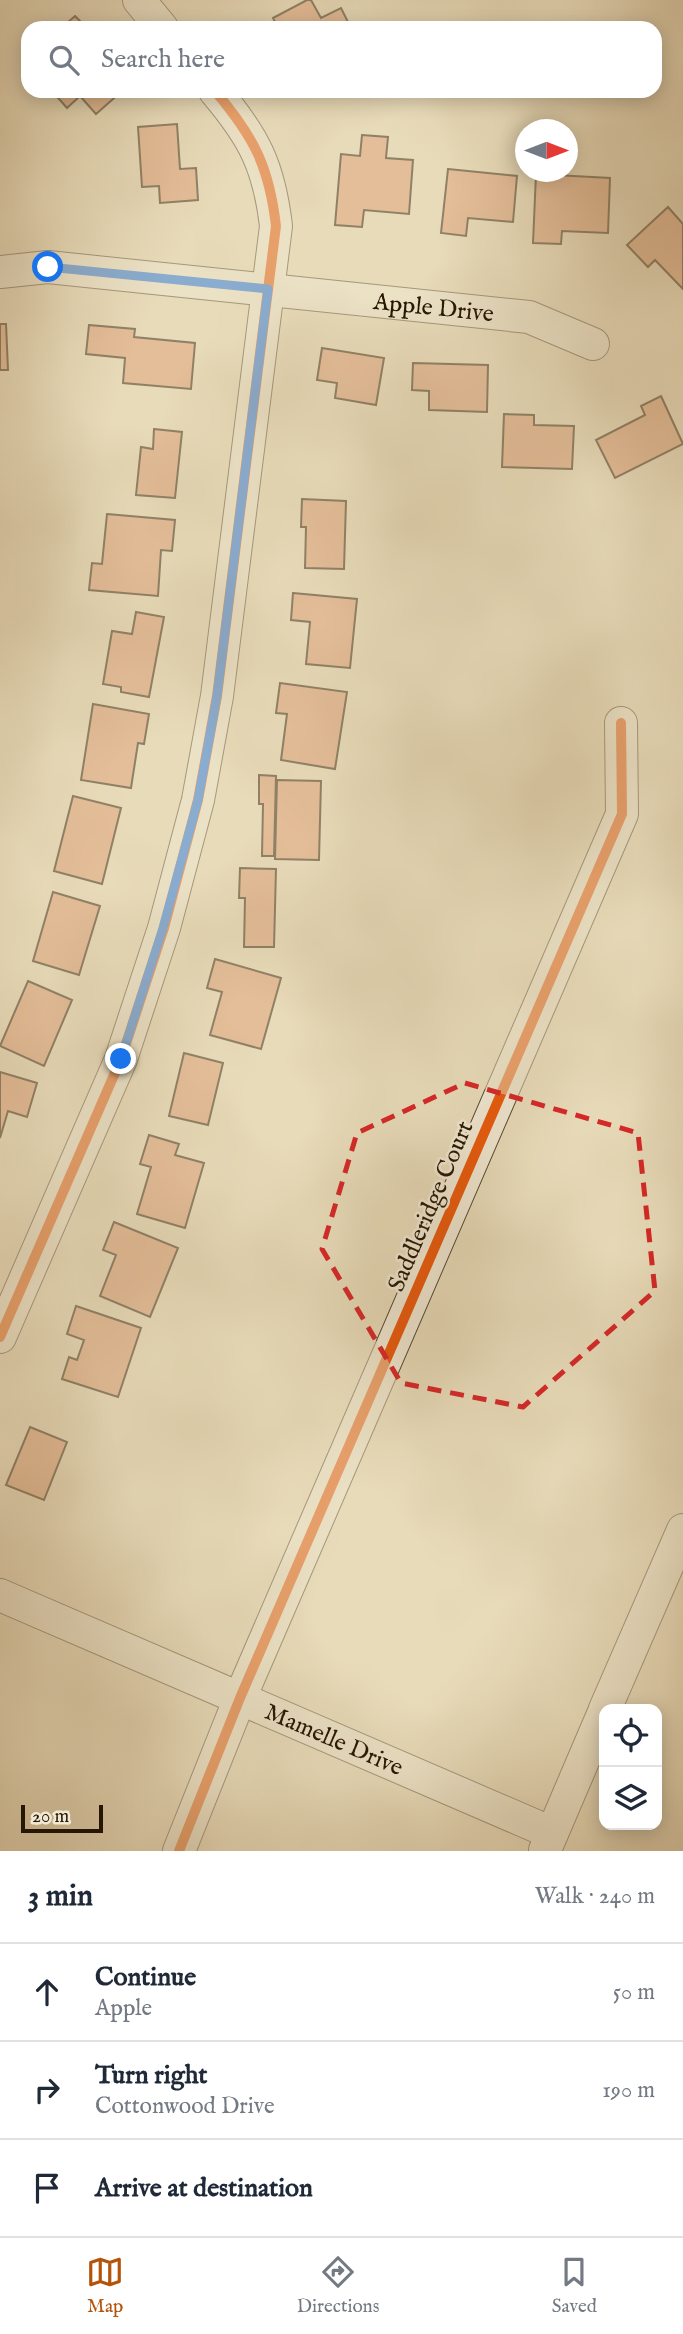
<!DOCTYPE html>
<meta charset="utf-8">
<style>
:root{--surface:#fff;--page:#f2f2f3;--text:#1f2937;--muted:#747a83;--line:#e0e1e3;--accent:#b45309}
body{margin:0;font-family:"IM FELL English",serif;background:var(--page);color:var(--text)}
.controls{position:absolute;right:21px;bottom:21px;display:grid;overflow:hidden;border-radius:14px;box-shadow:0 4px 18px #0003}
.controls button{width:63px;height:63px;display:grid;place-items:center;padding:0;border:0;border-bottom:2px solid var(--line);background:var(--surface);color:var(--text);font:35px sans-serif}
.compass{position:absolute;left:515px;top:119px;width:63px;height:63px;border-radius:50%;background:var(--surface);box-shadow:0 4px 18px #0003;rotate:90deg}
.scale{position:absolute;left:21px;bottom:18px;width:82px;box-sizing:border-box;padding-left:7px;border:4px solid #261602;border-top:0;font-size:19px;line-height:24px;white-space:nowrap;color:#261602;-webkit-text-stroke:5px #f0e8d2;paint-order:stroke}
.stop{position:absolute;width:21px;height:21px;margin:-16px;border:5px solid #1a73e8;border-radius:50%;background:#fff}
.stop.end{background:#1a73e8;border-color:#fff;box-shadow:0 2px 7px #0008}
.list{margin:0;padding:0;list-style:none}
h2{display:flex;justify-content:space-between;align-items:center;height:91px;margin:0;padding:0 28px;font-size:30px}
h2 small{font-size:23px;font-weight:400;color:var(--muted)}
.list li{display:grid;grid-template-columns:46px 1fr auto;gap:21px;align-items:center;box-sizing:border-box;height:98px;padding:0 28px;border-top:2px solid var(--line)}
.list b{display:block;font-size:26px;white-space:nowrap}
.list p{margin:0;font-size:23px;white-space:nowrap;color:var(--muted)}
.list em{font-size:23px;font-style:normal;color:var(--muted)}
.icon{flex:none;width:38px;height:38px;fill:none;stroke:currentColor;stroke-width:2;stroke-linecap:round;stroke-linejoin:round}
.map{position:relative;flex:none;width:683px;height:1851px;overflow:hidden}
.search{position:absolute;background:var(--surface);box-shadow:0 4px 18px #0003;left:21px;right:21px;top:21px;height:77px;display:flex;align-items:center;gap:18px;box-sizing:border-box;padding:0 24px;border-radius:21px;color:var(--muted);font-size:26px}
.sheet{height:385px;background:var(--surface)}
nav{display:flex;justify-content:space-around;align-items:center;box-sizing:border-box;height:98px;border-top:2px solid var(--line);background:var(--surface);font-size:19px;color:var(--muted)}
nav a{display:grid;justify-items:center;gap:4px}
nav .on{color:var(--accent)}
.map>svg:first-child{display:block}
.building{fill:#df9b71;stroke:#261602;stroke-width:2}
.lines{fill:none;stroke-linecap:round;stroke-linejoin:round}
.minor-casing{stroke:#564730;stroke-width:34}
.minor{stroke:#f0e8d2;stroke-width:32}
.cycleway-casing{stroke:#f0e8d2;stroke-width:15}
.cycleway{stroke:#e8590c;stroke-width:10}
.route{stroke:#1a73e8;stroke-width:9}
.marked{fill:none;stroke:#d62828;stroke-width:5;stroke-dasharray:14 9;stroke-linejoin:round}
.labels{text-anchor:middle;stroke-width:5;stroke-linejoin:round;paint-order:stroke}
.street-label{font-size:24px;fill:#261602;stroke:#f0e8d2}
</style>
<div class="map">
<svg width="683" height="1851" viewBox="0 0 683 1851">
<rect width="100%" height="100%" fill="#e8dbb9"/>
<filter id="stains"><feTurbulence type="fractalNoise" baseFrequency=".00286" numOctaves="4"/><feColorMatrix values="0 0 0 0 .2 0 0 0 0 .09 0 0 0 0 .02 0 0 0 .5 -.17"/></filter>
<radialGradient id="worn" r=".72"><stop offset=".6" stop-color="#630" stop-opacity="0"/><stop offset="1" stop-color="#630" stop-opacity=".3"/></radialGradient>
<path class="building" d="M 307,0 L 311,0 L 321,18 L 341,8 L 351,28 L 278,28 L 273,18 Z
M 75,16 L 87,28 L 61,28 Z
M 52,91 L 122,91 L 96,114 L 80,96 L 67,108 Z
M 177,124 L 180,169 L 196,168 L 198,200 L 160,203 L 159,186 L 142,187 L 138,127 Z
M 362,135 L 388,137 L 386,158 L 413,160 L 409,214 L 364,210 L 362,227 L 335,225 L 341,154 L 360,156 Z
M 448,169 L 517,176 L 513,222 L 468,218 L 466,236 L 441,233 Z
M 536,174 L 610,178 L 608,233 L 562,231 L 561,244 L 533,243 Z
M 668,207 L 683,224 L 683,289 L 655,260 L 648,267 L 627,245 Z
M 0,324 L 6,324 L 8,370 L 0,370 Z
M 89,325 L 135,329 L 134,337 L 195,343 L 191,389 L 123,383 L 125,358 L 86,354 Z
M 322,348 L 384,358 L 376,405 L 335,398 L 337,383 L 317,380 Z
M 413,363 L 488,365 L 487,412 L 429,410 L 429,391 L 412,390 Z
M 661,396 L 683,444 L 615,478 L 596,440 L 645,415 L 641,406 Z
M 504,414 L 534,415 L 534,425 L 574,426 L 572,469 L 502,467 Z
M 154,429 L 182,432 L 175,498 L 136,495 L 141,447 L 153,449 Z
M 302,499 L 346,501 L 344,569 L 305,568 L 306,527 L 301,527 Z
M 107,514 L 175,520 L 172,551 L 161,550 L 158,596 L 89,590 L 92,563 L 102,564 Z
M 293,593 L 357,599 L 350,668 L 306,664 L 310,622 L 291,620 Z
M 136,612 L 164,617 L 149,697 L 121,692 L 121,687 L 103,684 L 112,631 L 132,634 Z
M 280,683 L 347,692 L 335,769 L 281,760 L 287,714 L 276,713 Z
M 93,704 L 149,714 L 144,744 L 138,743 L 131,788 L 81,780 Z
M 259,775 L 276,776 L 274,856 L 262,856 L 263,804 L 259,804 Z
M 277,780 L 321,781 L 319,860 L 275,859 Z
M 73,796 L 121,808 L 102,884 L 54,871 Z
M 240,868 L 276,869 L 274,947 L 244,947 L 245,898 L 239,898 Z
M 53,892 L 100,906 L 79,975 L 33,961 Z
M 215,959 L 281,978 L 261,1049 L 210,1035 L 222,992 L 207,988 Z
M 28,981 L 72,1000 L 44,1066 L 0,1046 Z
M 184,1053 L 223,1063 L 208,1125 L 169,1116 Z
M 0,1072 L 37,1083 L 27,1117 L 8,1111 L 0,1138 Z
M 149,1135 L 179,1144 L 175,1155 L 204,1163 L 185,1228 L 137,1214 L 151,1167 L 140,1164 Z
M 114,1222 L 178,1248 L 150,1317 L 100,1296 L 116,1255 L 103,1250 Z
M 76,1306 L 141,1328 L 118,1397 L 62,1379 L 69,1357 L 77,1360 L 84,1340 L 67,1334 Z
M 30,1427 L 67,1442 L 44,1500 L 6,1485 Z"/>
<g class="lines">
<defs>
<g id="minor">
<path d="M 139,0 L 162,28"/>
<path id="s1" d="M 0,272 L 48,267 L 529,317 L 593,344"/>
<path d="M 0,1337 L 121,1059 L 164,928 L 198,800 L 217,696 L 276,226 C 269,166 254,137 215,91"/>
<path id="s2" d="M 0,1595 L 552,1833"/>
<path d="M 605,1709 L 683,1530"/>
<path d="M 545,1850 L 604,1712"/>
<path d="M 179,1851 L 240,1698 L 622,814 L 621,723"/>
</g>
</defs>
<use href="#minor" class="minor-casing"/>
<use href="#minor" class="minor"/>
<defs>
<path id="cycleway" d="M 0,1337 L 121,1059 L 164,928 L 198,800 L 217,696 L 276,226 C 269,166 254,137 215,91
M 179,1851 L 240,1698 L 622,814 L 621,723"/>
</defs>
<use href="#cycleway" class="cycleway-casing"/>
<use href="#cycleway" class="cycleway"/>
</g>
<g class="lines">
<path class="route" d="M 48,267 L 268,289 L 217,696 L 198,800 L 163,928 L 121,1059"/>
</g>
<path d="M0 0H683V1851H0ZM 465,1083 L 638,1133 L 655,1291 L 523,1407 L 401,1383 L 322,1249 L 357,1133 Z" fill="#e8dbb9" fill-opacity=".55" fill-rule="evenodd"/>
<path class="marked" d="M 465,1083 L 638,1133 L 655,1291 L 523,1407 L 401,1383 L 322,1249 L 357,1133 Z"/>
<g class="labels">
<g class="street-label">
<text dy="8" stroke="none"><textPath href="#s1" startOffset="436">Apple Drive</textPath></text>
<text transform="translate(430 1206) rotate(-67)" y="8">Saddleridge Court</text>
<text dy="8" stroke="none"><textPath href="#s2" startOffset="364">Mamelle Drive</textPath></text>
</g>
</g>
<rect width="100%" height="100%" filter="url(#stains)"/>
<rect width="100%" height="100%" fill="url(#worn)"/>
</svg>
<div class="controls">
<button><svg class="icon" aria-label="locate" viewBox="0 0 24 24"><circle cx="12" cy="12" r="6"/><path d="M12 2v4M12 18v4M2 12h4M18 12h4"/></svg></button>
<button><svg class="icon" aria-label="layers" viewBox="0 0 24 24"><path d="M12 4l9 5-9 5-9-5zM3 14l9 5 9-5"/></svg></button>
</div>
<svg class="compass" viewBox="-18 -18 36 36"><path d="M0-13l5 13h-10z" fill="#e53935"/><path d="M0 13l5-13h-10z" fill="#747a83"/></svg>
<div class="scale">20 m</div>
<div class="stop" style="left:48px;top:267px"></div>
<div class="stop end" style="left:121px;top:1059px"></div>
<div class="search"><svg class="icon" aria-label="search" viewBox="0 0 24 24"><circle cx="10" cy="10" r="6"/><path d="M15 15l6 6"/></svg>Search here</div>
</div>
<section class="sheet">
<h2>3 min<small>Walk · 240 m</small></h2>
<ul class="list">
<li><svg class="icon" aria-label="ahead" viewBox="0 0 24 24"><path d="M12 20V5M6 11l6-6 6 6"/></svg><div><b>Continue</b><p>Apple</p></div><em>50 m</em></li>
<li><svg class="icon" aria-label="right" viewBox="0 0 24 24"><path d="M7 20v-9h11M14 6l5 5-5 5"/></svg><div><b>Turn right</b><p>Cottonwood Drive</p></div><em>190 m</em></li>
<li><svg class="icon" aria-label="arrive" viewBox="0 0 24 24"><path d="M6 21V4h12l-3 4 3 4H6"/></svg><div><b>Arrive at destination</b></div></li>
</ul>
</section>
<nav>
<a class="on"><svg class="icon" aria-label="map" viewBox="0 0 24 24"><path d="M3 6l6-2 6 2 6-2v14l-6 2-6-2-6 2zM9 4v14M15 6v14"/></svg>Map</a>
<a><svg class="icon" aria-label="directions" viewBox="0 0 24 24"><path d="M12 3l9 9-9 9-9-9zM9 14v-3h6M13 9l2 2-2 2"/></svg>Directions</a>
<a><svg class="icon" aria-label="saved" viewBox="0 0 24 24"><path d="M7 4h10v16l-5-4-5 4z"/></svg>Saved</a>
</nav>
